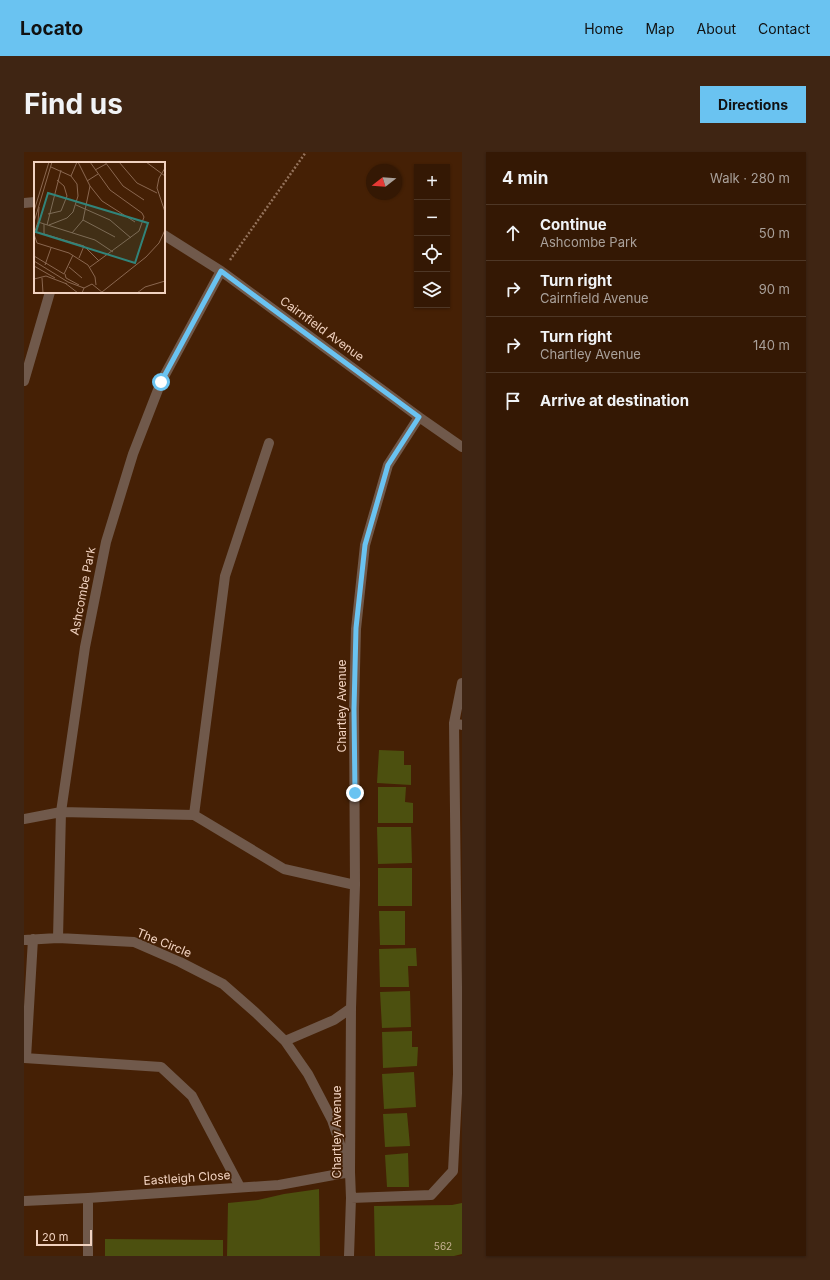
<!DOCTYPE html>
<meta charset="utf-8">
<style>
:root{--surface:#341804;--page:#3f2513;--text:#f1f3f6;--muted:#a9a09a;--line:#4e3726;--accent:#6ac3f1}
body{margin:0;font-family:Inter,sans-serif;background:var(--page);color:var(--text)}
.controls{position:absolute;right:12px;top:12px;display:grid;overflow:hidden;border-radius:0px;box-shadow:0 1px 3px #0004}
.controls button{width:36px;height:36px;display:grid;place-items:center;padding:0;border:0;border-bottom:1px solid var(--line);background:var(--surface);color:var(--text);font:20px sans-serif}
.compass{position:absolute;left:342px;top:12px;width:36px;height:36px;border-radius:50%;background:var(--surface);box-shadow:0 1px 3px #0004;rotate:253deg}
.scale{position:absolute;left:12px;bottom:10px;width:56px;box-sizing:border-box;padding-left:4px;border:2px solid #f1d2c0;border-top:0;font-size:11px;line-height:14px;white-space:nowrap;color:#f1d2c0;-webkit-text-stroke:3px #452005;paint-order:stroke}
.stop{position:absolute;width:12px;height:12px;margin:-9px;border:3px solid #6ac3f1;border-radius:50%;background:#fff}
.stop.end{background:#6ac3f1;border-color:#fff;box-shadow:0 1px 4px #0008}
.list{margin:0;padding:0;list-style:none}
h2{display:flex;justify-content:space-between;align-items:center;height:52px;margin:0;padding:0 16px;font-size:17px}
h2 small{font-size:13px;font-weight:400;color:var(--muted)}
.list li{display:grid;grid-template-columns:26px 1fr auto;gap:12px;align-items:center;box-sizing:border-box;height:56px;padding:0 16px;border-top:1px solid var(--line)}
.list b{display:block;font-size:15px;white-space:nowrap}
.list p{margin:0;font-size:13px;white-space:nowrap;color:var(--muted)}
.list em{font-size:13px;font-style:normal;color:var(--muted)}
.icon{flex:none;width:22px;height:22px;fill:none;stroke:currentColor;stroke-width:2;stroke-linecap:round;stroke-linejoin:round}
.map{position:relative;flex:none;width:438px;height:1104px;overflow:hidden;border-radius:0px}
header{display:flex;align-items:center;gap:24px;box-sizing:border-box;height:56px;padding:0 20px;background:var(--accent);color:#111}
header strong{font-size:19px}
nav{display:flex;gap:22px;margin-inline-start:auto;font-size:14px}
.intro{display:flex;align-items:center;justify-content:space-between;box-sizing:border-box;height:96px;padding:0 24px}
h1{margin:0;font-size:28px}
.button{padding:10px 18px;border-radius:0px;background:var(--accent);color:#111;font-size:14px;font-weight:700}
main{display:flex;gap:24px;padding:0 24px}
aside{flex:1;background:var(--surface);border-radius:0px;box-shadow:0 1px 3px #0004}
.map>svg:first-child{display:block}
.building{fill:#4c500f}
.lines{fill:none;stroke-linecap:round;stroke-linejoin:round}
.path{stroke:#94725b;stroke-width:2.5;stroke-dasharray:2 2;stroke-linecap:butt}
.minor{stroke:#70594b;stroke-width:10}
.route{stroke:#6ac3f1;stroke-width:5}
.labels{text-anchor:middle;stroke-width:3.5;stroke-linejoin:round;paint-order:stroke}
.number-label{font-size:10px;fill:#c8b294}
.street-label{font-size:12px;fill:#f1d2c0;stroke:#452005}
.inset-road{fill:none;stroke:#8a6750;stroke-width:1}
.view{fill:#31847a;fill-opacity:0.15;stroke:#31847a;stroke-width:2}
.inset-edge{fill:none;stroke:#f1d2c0;stroke-width:2}
</style>
<header>
<strong>Locato</strong>
<nav><a>Home</a><a>Map</a><a>About</a><a>Contact</a></nav>
</header>
<div class="intro"><h1>Find us</h1><a class="button">Directions</a></div>
<main>
<div class="map">
<svg width="438" height="1104" viewBox="0 0 438 1104">
<rect width="100%" height="100%" fill="#452005"/>
<path class="building" d="M 355,598 L 380,599 L 380,613 L 387,613 L 387,633 L 353,631 Z
M 354,635 L 382,635 L 381,650 L 389,651 L 389,671 L 354,671 Z
M 353,675 L 387,675 L 388,711 L 354,712 Z
M 354,716 L 388,716 L 388,754 L 354,754 Z
M 355,759 L 381,759 L 381,793 L 356,793 Z
M 392,796 L 393,814 L 384,814 L 385,835 L 356,835 L 355,797 Z
M 386,839 L 387,875 L 358,876 L 356,840 Z
M 388,879 L 388,895 L 394,895 L 393,914 L 359,916 L 358,880 Z
M 390,920 L 392,955 L 360,957 L 358,922 Z
M 383,961 L 386,994 L 361,995 L 359,962 Z
M 384,1001 L 385,1035 L 363,1035 L 361,1003 Z
M 295,1037 L 296,1104 L 203,1104 L 204,1051 L 234,1048 L 260,1042 Z
M 438,1051 L 438,1102 L 430,1104 L 351,1104 L 350,1054 L 428,1053 Z
M 81,1087 L 199,1088 L 199,1104 L 81,1104 Z"/>
<g class="lines">
<path class="path" d="M 206,108 L 282,0"/>
<path class="minor" d="M 0,51 L 11,50
M 140,83 L 197,119 L 395,265 L 438,295
M 0,229 L 26,140
M 430,571 L 438,531
M 170,663 L 201,424 L 245,291
M 0,667 L 37,660 L 170,663 L 260,717 L 331,733
M 34,786 L 37,660 L 61,495 L 82,390 L 109,302 L 137,230 L 197,119
M 0,788 L 34,786 L 110,790 L 156,810 L 199,832 L 232,861 L 261,889 L 284,922 L 308,968 L 323,1013
M 261,889 L 310,868 L 327,856
M 0,906 L 137,915 L 168,944 L 216,1035
M 2,906 L 9,787
M 64,1046 L 64,1104
M 327,1046 L 407,1043 L 429,1019 L 434,922 L 430,571 L 438,573
M 0,1049 L 64,1046 L 255,1033 L 326,1020
M 325,1104 L 327,1046 L 326,1020 L 327,856 L 331,733 L 330,557 L 332,477 L 341,393 L 364,313 L 395,265"/>
</g>
<g class="lines">
<path class="route" d="M 137,230 L 197,119 L 395,265 L 364,313 L 341,393 L 332,476 L 330,557 L 331,641"/>
</g>
<g class="labels">
<g class="number-label">
<text x="419" y="1098">562</text>
</g>
<g class="street-label">
<text transform="translate(298 177) rotate(36)" y="4">Cairnfield Avenue</text>
<text transform="translate(59 439) rotate(-79)" y="4">Ashcombe Park</text>
<text transform="translate(318 554) rotate(-90)" y="4">Chartley Avenue</text>
<text transform="translate(140 791) rotate(22)" y="4">The Circle</text>
<text transform="translate(313 980) rotate(-90)" y="4">Chartley Avenue</text>
<text transform="translate(163 1026) rotate(-4)" y="4">Eastleigh Close</text>
</g>
</g>
<g transform="translate(10 10)">
<rect width="131" height="131" fill="#452005"/>
<path class="inset-road" d="M 71,0 L 89,24 L 110,38M 85,0 L 103,21 L 123,31M 112,0 L 131,14M 131,6 L 125,16 L 123,26 L 131,50M 61,8 L 72,2M 37,14 L 43,0M 53,19 L 64,12M 56,24 L 68,39 L 101,60M 42,43 L 76,58 L 97,76M 0,49 L 15,0M 14,52 L 27,49 L 33,34 L 30,24 L 23,18M 49,58 L 81,75M 0,60 L 18,0M 4,60 L 5,45M 10,62 L 10,72 L 50,84 L 45,96M 13,63 L 27,8M 15,63 L 33,56 L 39,50 L 44,34 L 43,22 L 37,14 L 17,5M 38,71 L 49,58 L 56,24 L 44,0M 3,81 L 0,72 L 4,60 L 61,78 L 79,90M 3,81 L 35,91 L 54,103 L 61,115 L 62,123M 50,84 L 65,99M 0,94 L 30,112 L 39,93M 0,99 L 34,120M 11,103 L 17,86M 0,104 L 21,116M 35,105 L 48,116M 56,105 L 105,69 L 110,55 L 108,51 L 76,28 L 56,0M 31,112 L 32,116 L 45,123M 8,116 L 9,131M 0,117 L 12,114 L 33,122M 34,120 L 50,126M 31,121 L 44,131M 68,130 L 112,95 L 125,81 L 131,68M 48,131 L 50,126 L 58,122 L 69,131M 103,131 L 111,125 L 131,119"/>
<path class="view" d="M 14,31 L 114,61 L 101,101 L 2,70 Z"/>
<rect width="131" height="131" class="inset-edge"/>
</g>
</svg>
<div class="controls">
<button>+</button>
<button>−</button>
<button><svg class="icon" aria-label="locate" viewBox="0 0 24 24"><circle cx="12" cy="12" r="6"/><path d="M12 2v4M12 18v4M2 12h4M18 12h4"/></svg></button>
<button><svg class="icon" aria-label="layers" viewBox="0 0 24 24"><path d="M12 4l9 5-9 5-9-5zM3 14l9 5 9-5"/></svg></button>
</div>
<svg class="compass" viewBox="-18 -18 36 36"><path d="M0-13l5 13h-10z" fill="#e53935"/><path d="M0 13l5-13h-10z" fill="#a9a09a"/></svg>
<div class="scale">20 m</div>
<div class="stop" style="left:137px;top:230px"></div>
<div class="stop end" style="left:331px;top:641px"></div>
</div>
<aside>
<h2>4 min<small>Walk · 280 m</small></h2>
<ul class="list">
<li><svg class="icon" aria-label="ahead" viewBox="0 0 24 24"><path d="M12 20V5M6 11l6-6 6 6"/></svg><div><b>Continue</b><p>Ashcombe Park</p></div><em>50 m</em></li>
<li><svg class="icon" aria-label="right" viewBox="0 0 24 24"><path d="M7 20v-9h11M14 6l5 5-5 5"/></svg><div><b>Turn right</b><p>Cairnfield Avenue</p></div><em>90 m</em></li>
<li><svg class="icon" aria-label="right" viewBox="0 0 24 24"><path d="M7 20v-9h11M14 6l5 5-5 5"/></svg><div><b>Turn right</b><p>Chartley Avenue</p></div><em>140 m</em></li>
<li><svg class="icon" aria-label="arrive" viewBox="0 0 24 24"><path d="M6 21V4h12l-3 4 3 4H6"/></svg><div><b>Arrive at destination</b></div></li>
</ul>
</aside>
</main>
